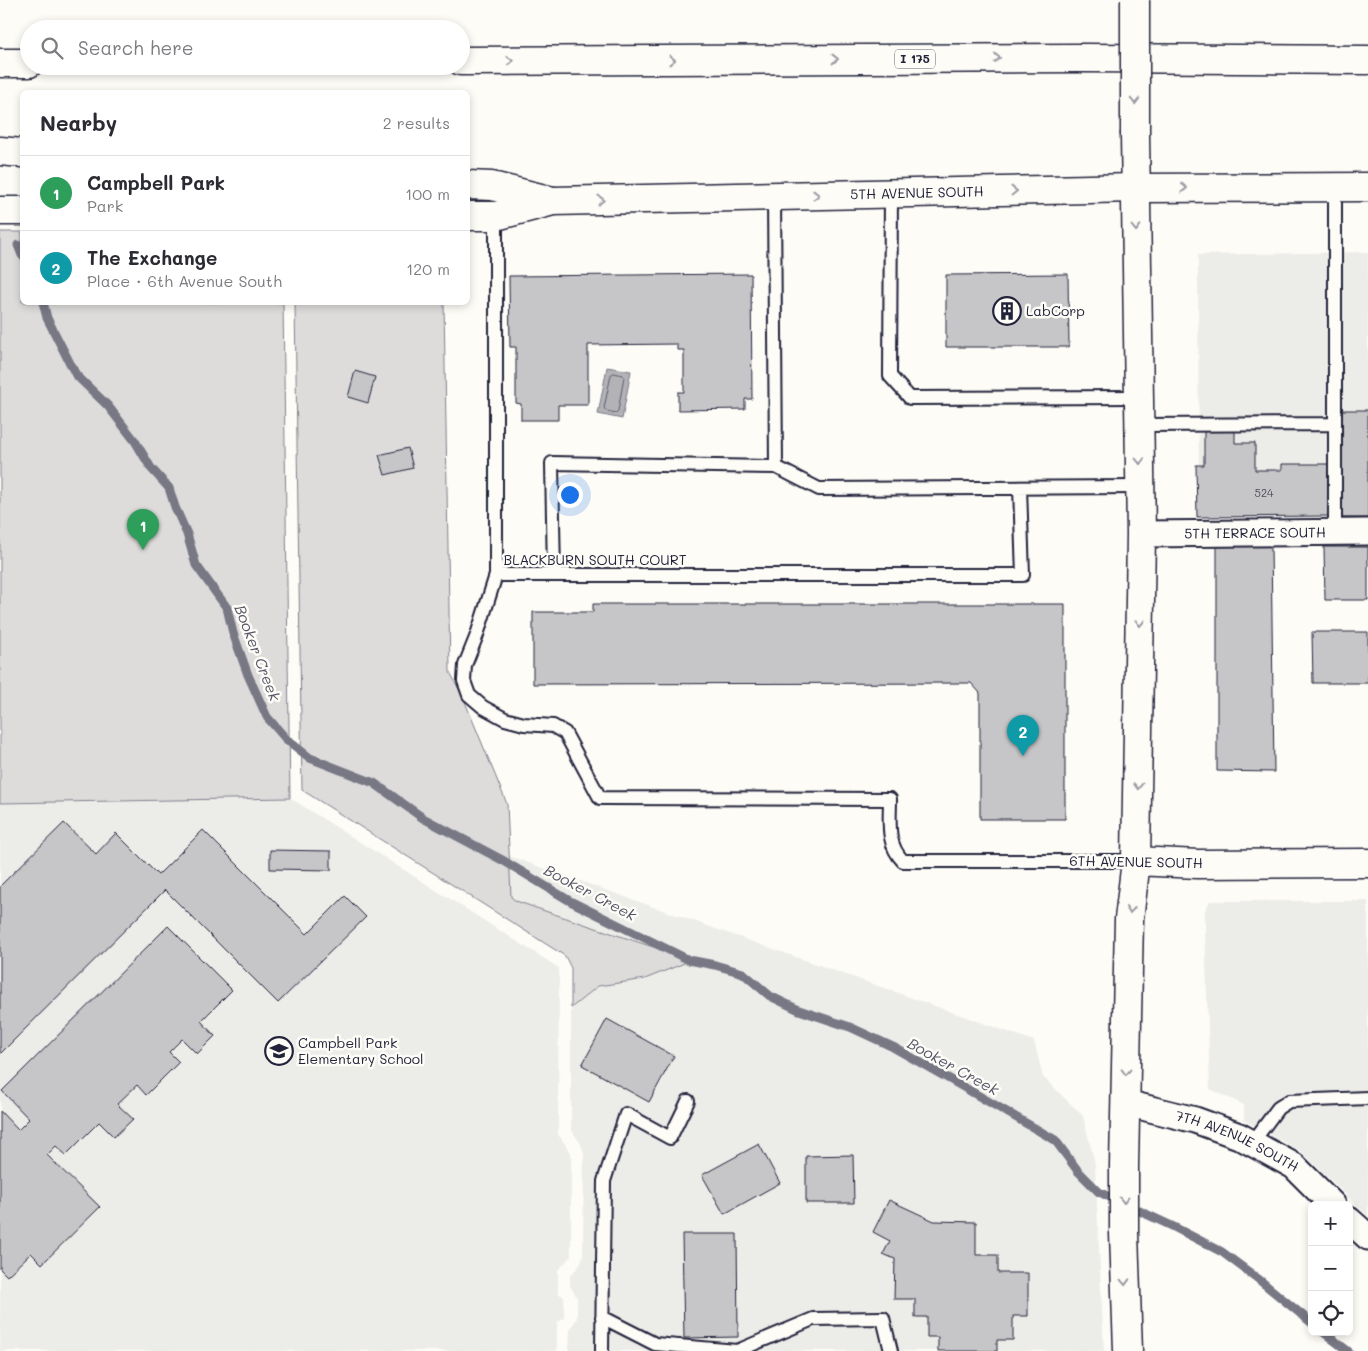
<!DOCTYPE html>
<meta charset="utf-8">
<style>
:root{--surface:#fff;--page:#f2f2f3;--text:#2b2b33;--muted:#7c7c81;--line:#e1e1e2;--accent:#22223b}
body{margin:0;font-family:Mali,sans-serif;background:var(--page);color:var(--text)}
.controls{position:absolute;right:15px;bottom:15px;display:grid;overflow:hidden;border-radius:8px;box-shadow:0 2px 8px #0003}
.controls button{width:45px;height:45px;display:grid;place-items:center;padding:0;border:0;border-bottom:1px solid var(--line);background:var(--surface);color:var(--text);font:25px sans-serif}
.you{position:absolute;left:569px;top:494px;width:18px;height:18px;margin:-12px;border:4px solid #fff;border-radius:50%;background:#1a73e8;box-shadow:0 0 0 8px #1a73e833}
.badge{display:grid;place-items:center;width:32px;height:32px;border-radius:50%;background:var(--accent);color:#fff;font-size:16px;font-weight:700}
.pin{position:absolute;translate:-50% -41px;filter:drop-shadow(0 1px 2px #0008)}
.pin::after{content:'';position:absolute;top:26px;width:18px;height:15px;background:inherit;clip-path:polygon(0 0,100% 0,50% 100%)}
.list{margin:0;padding:0;list-style:none}
h2{display:flex;justify-content:space-between;align-items:center;height:65px;margin:0;padding:0 20px;font-size:21px}
h2 small{font-size:16px;font-weight:400;color:var(--muted)}
.list li{display:grid;grid-template-columns:32px 1fr auto;gap:15px;align-items:center;box-sizing:border-box;height:75px;padding:0 20px;border-top:1px solid var(--line)}
.list b{display:block;font-size:19px;white-space:nowrap}
.list p{margin:0;font-size:16px;white-space:nowrap;color:var(--muted)}
.list em{font-size:16px;font-style:normal;color:var(--muted)}
.icon{flex:none;width:28px;height:28px;fill:none;stroke:currentColor;stroke-width:2;stroke-linecap:round;stroke-linejoin:round}
.map{position:relative;flex:none;width:1368px;height:1351px;overflow:hidden}
.search{position:absolute;background:var(--surface);box-shadow:0 2px 8px #0003;left:20px;top:20px;width:450px;height:55px;display:flex;align-items:center;gap:12px;box-sizing:border-box;padding:0 18px;border-radius:28px;color:var(--muted);font-size:19px}
.panel{position:absolute;background:var(--surface);box-shadow:0 2px 8px #0003;left:20px;top:90px;width:450px;height:215px;border-radius:8px}
.map>svg:first-child{display:block}
.built{fill:#ecece9}
.green{fill:#dddcdb;stroke:#807f8b}
.water{fill:#b2b2b7;stroke:#787885}
.lines{fill:none;stroke-linecap:round;stroke-linejoin:round}
.shore{stroke:#5c5c6d;stroke-width:1}
.stream{stroke:#787885;stroke-width:9}
.building{fill:#c6c6c8;stroke:#22223b}
.lane-casing{stroke:#22223b;stroke-width:16}
.street-casing{stroke:#22223b;stroke-width:29}
.secondary-casing{stroke:#22223b;stroke-width:31}
.highway-casing{stroke:#22223b;stroke-width:31}
.lane{stroke:#fdfcf7;stroke-width:12}
.street{stroke:#fdfcf7;stroke-width:25}
.secondary{stroke:#fdfcf7;stroke-width:28}
.highway{stroke:#fdfcf7;stroke-width:28}
.secondary-bridge-casing{stroke:#22223b;stroke-width:31;stroke-linecap:butt}
.secondary-bridge{stroke:#fdfcf7;stroke-width:28}
.oneway{stroke:#9a9aa2}
.labels{text-anchor:middle;stroke-width:5;stroke-linejoin:round;paint-order:stroke}
.number-label{font-size:11px;fill:#4b4b5e}
.shield{fill:#fdfcf7;stroke:#646373;stroke-width:1}
.shield-label{font-size:12px;font-weight:bold;fill:#22223b}
.street-label{font-size:14px;fill:#22223b;stroke:#fdfcf7}
.poi-label{font-size:14px;fill:#22223b;stroke:#fdfcf7;text-anchor:start}
.water-label{font-size:15px;font-style:italic;fill:#545466;stroke:#fdfcf7}
</style>
<div class="map">
<svg width="1368" height="1351" viewBox="0 0 1368 1351">
<rect width="100%" height="100%" fill="#fdfcf7"/>
<filter id="ink" filterUnits="userSpaceOnUse"><feTurbulence type="fractalNoise" baseFrequency=".02" numOctaves="2"/><feDisplacementMap in="SourceGraphic" scale="10" xChannelSelector="R" yChannelSelector="G"/><feConvolveMatrix kernelMatrix="1 2 1 2 8 2 1 2 1" color-interpolation-filters="sRGB"/></filter>
<g filter="url(#ink)">
<path class="built" d="M 1368,252 L 1368,515 L 1199,516 L 1198,255 Z
M 290,798 L 559,968 L 558,1134 L 571,1153 L 571,1256 L 558,1270 L 558,1293 L 564,1297 L 564,1318 L 557,1323 L 557,1351 L 0,1351 L 0,803 Z
M 509,856 L 1034,1041 L 1043,1077 L 1083,1116 L 1095,1164 L 1104,1351 L 569,1351 L 570,1330 L 577,1318 L 577,1297 L 570,1286 L 570,1276 L 579,1266 L 583,1256 L 584,1153 L 581,1144 L 571,1129 L 571,1008 L 598,986 L 645,979 L 691,960 L 516,901 L 511,897 Z
M 1210,901 L 1368,901 L 1368,1216 L 1303,1153 L 1244,1120 L 1244,1105 L 1210,1089 L 1205,932 L 1205,910 Z"/>
<path class="green" d="M 0,232 L 22,232 L 22,302 L 283,303 L 290,798 L 0,803 Z
M 295,303 L 444,303 L 450,672 L 463,697 L 507,804 L 511,897 L 516,901 L 545,911 L 692,960 L 645,979 L 598,986 L 571,1008 L 571,968 L 565,956 L 302,790 Z"/>
<path class="water" d="M 607,367 L 631,371 L 622,419 L 598,414 Z"/>
<g class="lines">
<path class="shore" d="M 614,373 L 623,375 L 624,377 L 618,411 L 616,413 L 606,411 L 604,408 L 611,375 Z"/>
<path class="stream" d="M 18,245 L 22,255
M 43,302 L 47,318 L 76,375 L 108,406 L 135,441 L 151,468 L 169,488 L 175,507 L 187,534 L 196,565 L 227,608 L 233,633 L 248,675 L 267,717 L 286,739 L 310,758 L 374,783 L 423,818 L 504,861 L 570,901 L 689,960 L 715,965 L 743,973 L 770,996 L 799,1010 L 850,1027 L 893,1047 L 953,1081 L 1055,1140 L 1078,1171 L 1099,1192 L 1174,1227 L 1222,1252 L 1257,1278 L 1312,1323
M 1323,1332 L 1348,1351"/>
</g>
<path class="building" d="M 751,274 L 752,399 L 745,399 L 745,409 L 678,410 L 678,392 L 684,392 L 684,350 L 677,350 L 677,344 L 588,345 L 588,405 L 558,405 L 558,420 L 521,420 L 521,404 L 516,403 L 516,347 L 510,347 L 509,276 Z
M 1068,274 L 1069,347 L 946,347 L 946,275 Z
M 355,371 L 375,377 L 368,403 L 348,397 Z
M 1341,410 L 1368,410 L 1368,518 L 1340,518 Z
M 1204,431 L 1235,431 L 1235,443 L 1255,443 L 1255,470 L 1282,470 L 1282,464 L 1332,464 L 1333,516 L 1197,517 L 1196,465 L 1204,465 Z
M 408,448 L 413,468 L 385,475 L 379,455 Z
M 1271,545 L 1274,772 L 1217,771 L 1217,546 Z
M 1324,547 L 1368,547 L 1368,600 L 1325,600 Z
M 593,604 L 1065,604 L 1065,819 L 980,819 L 980,693 L 971,683 L 533,684 L 533,612 L 593,612 Z
M 1312,632 L 1368,632 L 1368,683 L 1313,683 Z
M 64,823 L 96,854 L 116,833 L 158,875 L 203,830 L 307,934 L 345,896 L 366,917 L 278,1003 L 165,890 L 0,1054 L 0,886 Z
M 270,850 L 331,851 L 331,870 L 270,869 Z
M 168,926 L 232,990 L 201,1021 L 215,1036 L 197,1054 L 182,1039 L 169,1052 L 179,1062 L 146,1095 L 137,1085 L 117,1104 L 133,1119 L 114,1137 L 99,1122 L 66,1155 L 56,1146 L 47,1155 L 100,1207 L 42,1264 L 31,1253 L 7,1276 L 0,1269 L 0,1111 L 18,1130 L 29,1119 L 2,1091 Z
M 607,1019 L 674,1056 L 649,1102 L 582,1065 Z
M 759,1144 L 780,1183 L 724,1214 L 702,1175 Z
M 853,1155 L 854,1203 L 806,1203 L 806,1156 Z
M 889,1200 L 934,1221 L 976,1222 L 976,1255 L 998,1255 L 998,1273 L 1028,1273 L 1028,1316 L 1013,1316 L 1013,1340 L 997,1340 L 997,1351 L 938,1351 L 938,1337 L 927,1337 L 927,1317 L 915,1317 L 915,1299 L 894,1299 L 895,1259 L 883,1254 L 890,1241 L 873,1232 Z
M 682,1234 L 737,1234 L 738,1337 L 684,1338 Z"/>
<g class="lines">
<defs>
<path id="lane" d="M 1335,187 L 1335,532
M 891,193 L 890,376 L 910,398 L 1139,397
M 774,195 L 776,467
M 496,216 L 496,575 L 477,635 L 465,665 L 464,681 L 469,695 L 483,707 L 505,719 L 524,724 L 553,726 L 565,733 L 600,798 L 890,799 C 890,821 886,844 903,861 L 1136,861
M 1139,425 L 1335,424
M 496,575 L 1023,575 L 1020,488
M 554,575 L 552,463 L 776,467 L 819,489 L 1140,487
M 1252,1143 L 1278,1108 L 1289,1101 L 1368,1098
M 602,1317 L 655,1344 L 737,1351 L 813,1319 L 883,1318 L 891,1351
M 602,1351 L 604,1181 L 626,1114 L 670,1138 L 688,1101"/>
<g id="street">
<path id="s1" d="M 1141,534 L 1368,532"/>
<path id="s2" d="M 1126,1103 L 1195,1120 L 1239,1136 L 1294,1166 L 1333,1205"/>
<path d="M 1349,1220 L 1368,1237"/>
</g>
<g id="secondary">
<path d="M 0,211 L 22,211"/>
<path id="s3" d="M 468,216 L 496,216 L 553,201 L 1135,188 L 1368,187"/>
<path d="M 1136,861 L 1198,864 L 1368,863"/>
<path d="M 1128,1351 L 1124,1233 L 1124,1166 L 1129,919 L 1136,861 L 1141,534 L 1135,135"/>
</g>
<path id="highway" d="M 461,61 L 1084,58 L 1368,60
M 0,63 L 29,63
M 0,151 L 22,153
M 468,185 L 492,186 L 553,201"/>
</defs>
<use href="#lane" class="lane-casing"/>
<use href="#street" class="street-casing"/>
<use href="#secondary" class="secondary-casing"/>
<use href="#highway" class="highway-casing"/>
<use href="#lane" class="lane"/>
<use href="#street" class="street"/>
<use href="#secondary" class="secondary"/>
<use href="#highway" class="highway"/>
<defs>
<path id="secondary-bridge" d="M 1135,135 L 1135,0"/>
</defs>
<use href="#secondary-bridge" class="secondary-bridge-casing"/>
<use href="#secondary-bridge" class="secondary-bridge"/>
</g>
<defs><path id="oneway-chevron" d="M-2-3.5L2.5 0L-2 3.5" fill="none" stroke-width="1.6" stroke-linecap="round" stroke-linejoin="round" transform="scale(1.25)"/></defs>
<g class="oneway">
<use href="#oneway-chevron" transform="translate(997 58)"/>
<use href="#oneway-chevron" transform="translate(835 59)"/>
<use href="#oneway-chevron" transform="translate(672 60)"/>
<use href="#oneway-chevron" transform="translate(510 61)"/>
<use href="#oneway-chevron" transform="translate(1135 101) rotate(90)"/>
<use href="#oneway-chevron" transform="translate(1184 188)"/>
<use href="#oneway-chevron" transform="translate(1014 191) rotate(-1)"/>
<use href="#oneway-chevron" transform="translate(816 195) rotate(-1)"/>
<use href="#oneway-chevron" transform="translate(601 200) rotate(-1)"/>
<use href="#oneway-chevron" transform="translate(1136 228) rotate(89)"/>
<use href="#oneway-chevron" transform="translate(1140 461) rotate(89)"/>
<use href="#oneway-chevron" transform="translate(1140 623) rotate(91)"/>
<use href="#oneway-chevron" transform="translate(1138 786) rotate(91)"/>
<use href="#oneway-chevron" transform="translate(1130 910) rotate(97)"/>
<use href="#oneway-chevron" transform="translate(1126 1072) rotate(91)"/>
<use href="#oneway-chevron" transform="translate(1124 1200) rotate(90)"/>
<use href="#oneway-chevron" transform="translate(1125 1282) rotate(88)"/>
</g>
</g>
<defs>
<symbol id="building-ring" viewBox="-11 -11 22 22"><circle r="9.5" fill="#fdfcf7" stroke="#22223b" stroke-width="1.5"/><path d="M-4-6H4V6H1V3H-1V6H-4ZM-2.5-4.3h1.7v1.8h-1.7ZM.8-4.3h1.7v1.8H.8ZM-2.5-1h1.7V.8h-1.7ZM.8-1h1.7V.8H.8Z" fill="#22223b"/></symbol>
<symbol id="school-ring" viewBox="-11 -11 22 22"><circle r="9.5" fill="#fdfcf7" stroke="#22223b" stroke-width="1.5"/><path d="M0-5L7-2L0 1L-7-2ZM-4 1L0 2.5L4 1V4Q0 6-4 4Z" fill="#22223b"/></symbol>
</defs>
<g fill-rule="evenodd">
<use href="#building-ring" x="991" y="295" width="32" height="32"/>
<use href="#school-ring" x="263" y="1035" width="32" height="32"/>
</g>
<g class="labels">
<g class="number-label">
<text x="1264" y="497">524</text>
</g>
<rect class="shield" x="895" y="49.5" width="40" height="19" rx="4"/>
<g class="shield-label">
<text x="915" y="63">I 175</text>
</g>
<g class="street-label">
<text dy="5" stroke="none"><textPath href="#s3" startOffset="451">5TH AVENUE SOUTH</textPath></text>
<text dy="5" stroke="none"><textPath href="#s1" startOffset="114">5TH TERRACE SOUTH</textPath></text>
<text x="595" y="565">BLACKBURN SOUTH COURT</text>
<text transform="translate(1136 862) rotate(1)" y="5">6TH AVENUE SOUTH</text>
<text dy="5" stroke="none"><textPath href="#s2" startOffset="118">7TH AVENUE SOUTH</textPath></text>
</g>
<g class="poi-label">
<text x="1026" y="316">LabCorp</text>
<text x="298" y="1048">Campbell Park<tspan x="298" dy="16">Elementary School</tspan></text>
</g>
<g class="water-label">
<text transform="translate(257 653) rotate(69)" y="5">Booker Creek</text>
<text transform="translate(590 893) rotate(28)" y="5">Booker Creek</text>
<text transform="translate(953 1067) rotate(29)" y="5">Booker Creek</text>
</g>
</g>
</svg>
<div class="controls">
<button>+</button>
<button>−</button>
<button><svg class="icon" aria-label="locate" viewBox="0 0 24 24"><circle cx="12" cy="12" r="6"/><path d="M12 2v4M12 18v4M2 12h4M18 12h4"/></svg></button>
</div>
<div class="you"></div>
<div class="pin badge" style="left:143px;top:550px;background:#2e9e5b">1</div>
<div class="pin badge" style="left:1023px;top:756px;background:#0f9aa8">2</div>
<div class="search"><svg class="icon" aria-label="search" viewBox="0 0 24 24"><circle cx="10" cy="10" r="6"/><path d="M15 15l6 6"/></svg>Search here</div>
<section class="panel">
<h2>Nearby<small>2 results</small></h2>
<ul class="list">
<li><span class="badge" style="background:#2e9e5b">1</span><div><b>Campbell Park</b><p>Park</p></div><em>100 m</em></li>
<li><span class="badge" style="background:#0f9aa8">2</span><div><b>The Exchange</b><p>Place · 6th Avenue South</p></div><em>120 m</em></li>
</ul>
</section>
</div>
